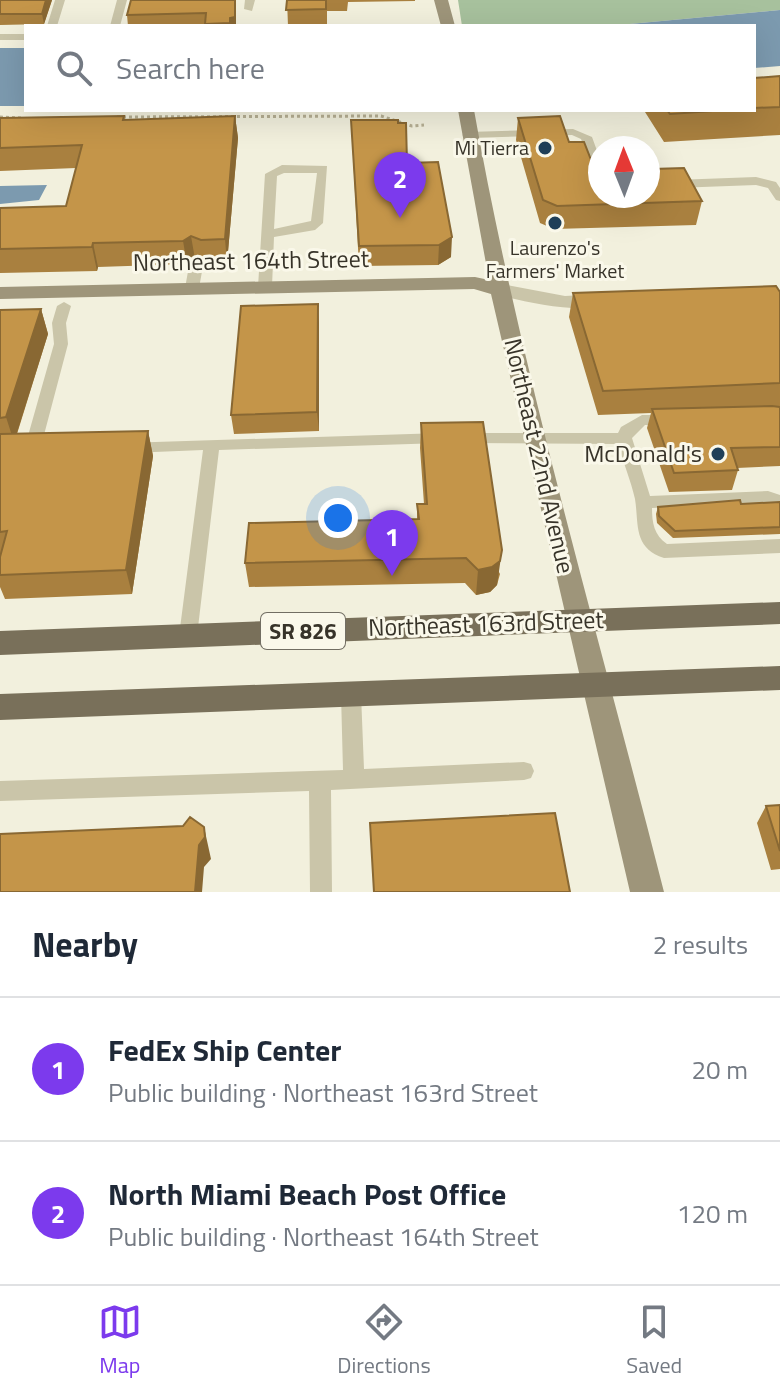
<!DOCTYPE html>
<meta charset="utf-8">
<style>
:root{--surface:#fff;--page:#f2f2f3;--text:#1f2937;--muted:#747a83;--line:#e0e1e3;--accent:#7c3aed}
body{margin:0;font-family:"Titillium Web",sans-serif;background:var(--page);color:var(--text)}
.compass{position:absolute;left:588px;top:136px;width:72px;height:72px;border-radius:50%;background:var(--surface);box-shadow:0 8px 32px #0002;rotate:359deg}
.you{position:absolute;left:338px;top:518px;width:28px;height:28px;margin:-20px;border:6px solid #fff;border-radius:50%;background:#1a73e8;box-shadow:0 0 0 12px #1a73e833}
.badge{display:grid;place-items:center;width:52px;height:52px;border-radius:50%;background:var(--accent);color:#fff;font-size:26px;font-weight:700}
.pin{position:absolute;translate:-50% -66px;filter:drop-shadow(0 2px 4px #0008)}
.pin::after{content:'';position:absolute;top:42px;width:28px;height:24px;background:inherit;clip-path:polygon(0 0,100% 0,50% 100%)}
.list{margin:0;padding:0;list-style:none}
h2{display:flex;justify-content:space-between;align-items:center;height:104px;margin:0;padding:0 32px;font-size:34px}
h2 small{font-size:26px;font-weight:400;color:var(--muted)}
.list li{display:grid;grid-template-columns:52px 1fr auto;gap:24px;align-items:center;box-sizing:border-box;height:144px;padding:0 32px;border-top:2px solid var(--line)}
.list b{display:block;font-size:30px;white-space:nowrap}
.list p{margin:0;font-size:26px;white-space:nowrap;color:var(--muted)}
.list em{font-size:26px;font-style:normal;color:var(--muted)}
.icon{flex:none;width:44px;height:44px;fill:none;stroke:currentColor;stroke-width:2;stroke-linecap:round;stroke-linejoin:round}
.map{position:relative;flex:none;width:780px;height:892px;overflow:hidden}
.search{position:absolute;background:var(--surface);box-shadow:0 8px 32px #0002;left:24px;right:24px;top:24px;height:88px;display:flex;align-items:center;gap:20px;box-sizing:border-box;padding:0 28px;border-radius:0px;color:var(--muted);font-size:30px}
.sheet{height:392px;background:var(--surface)}
nav{display:flex;justify-content:space-around;align-items:center;box-sizing:border-box;height:112px;border-top:2px solid var(--line);background:var(--surface);font-size:22px;color:var(--muted)}
nav a{display:grid;justify-items:center;gap:4px}
nav .on{color:var(--accent)}
.map>svg:first-child{display:block}
.green{fill:#a7c19d}
.water{fill:#7c9aaf}
.lines{fill:none;stroke-linecap:round;stroke-linejoin:round}
.path{stroke:#b6af93;stroke-width:3;stroke-dasharray:3 3;stroke-linecap:butt}
.lane{fill:#cac5a9;fill-rule:evenodd}
.street{fill:#cac5a9;fill-rule:evenodd}
.secondary{fill:#9e957a;fill-rule:evenodd}
.primary{fill:#79705a;fill-rule:evenodd}
.wall{fill:#a9803f}
.shaded-wall{fill:#896833}
.building{fill:#c49549;stroke:#896833;stroke-width:2}
.poi-dot{fill:#1f3f58;stroke:#faf8ea;stroke-width:3}
.labels{text-anchor:middle;stroke-width:6;stroke-linejoin:round;paint-order:stroke}
.far-poi-label{font-size:20px;fill:#373329;stroke:#faf8ea;text-anchor:end}
.shield{fill:#faf8ea;stroke:#726e63;stroke-width:2}
.shield-label{font-size:22px;font-weight:bold;fill:#373329}
.street-label{font-size:24px;fill:#373329;stroke:#faf8ea}
.poi-label{font-size:24px;fill:#373329;stroke:#faf8ea;text-anchor:end}
</style>
<div class="map">
<svg width="780" height="892" viewBox="0 0 780 892">
<rect width="100%" height="100%" fill="#f2f0dd"/>
<path class="green" d="M 458,0 L 780,0 L 780,10 L 608,26 L 462,26 Z"/>
<path class="water" d="M 780,10 L 780,66 L 754,68 L 754,26 L 608,26 Z
M 0,48 L 26,48 L 26,106 L 0,106 Z
M 47,185 L 39,200 L 0,204 L 0,186 Z"/>
<g class="lines">
<path class="path" d="M 0,117 L 23,118
M 117,117 L 381,116 L 412,126 L 424,125"/>
<path class="lane" d="M 55,0 L 65,0 L 57,26 L 47,26 Z
M 117,0 L 127,0 L 120,26 L 110,26 Z
M 245,0 L 255,0 L 252,11 L 244,9 Z
M 0,34 L 26,34 L 26,40 L 0,40 Z
M 573,129 L 592,137 L 600,159 L 600,178 L 594,174 L 581,139 L 572,135 L 468,138 L 462,135 L 468,132 Z
M 282,165 L 327,166 L 323,223 L 315,230 L 274,237 L 272,287 L 265,291 L 258,287 L 265,174 ZM 284,173 L 317,173 L 311,221 L 274,229 L 277,176 Z
M 756,177 L 776,182 L 780,188 L 780,201 L 776,200 L 768,188 L 756,185 L 648,189 L 648,181 Z
M 196,262 L 203,266 L 199,288 L 192,292 L 185,288 L 189,266 Z
M 64,302 L 71,306 L 66,323 L 68,344 L 40,450 L 32,456 L 24,450 L 54,344 L 52,323 L 57,306 Z
M 642,415 L 671,415 L 679,420 L 671,425 L 645,425 L 632,438 L 650,496 L 768,491 L 780,495 L 780,507 L 767,503 L 652,508 C 652,523 654,535 667,544 L 780,539 L 780,553 L 664,558 C 633,548 639,524 635,499 C 631,481 623,462 618,444 L 465,443 L 457,438 L 465,433 L 618,433 L 621,427 Z
M 442,433 L 450,438 L 442,443 L 219,450 L 197,636 L 195,641 L 188,644 L 181,641 L 179,636 L 203,450 L 130,453 L 124,451 L 122,447 L 124,443 Z
M 351,686 L 358,688 L 361,694 L 364,769 L 524,762 L 531,764 L 534,771 L 531,778 L 524,780 L 331,790 L 332,892 L 310,892 L 309,791 L 0,801 L 0,781 L 343,770 L 341,694 L 344,688 Z"/>
<path class="street" d="M 501,284 L 565,296 L 602,294 L 612,300 C 595,319 518,300 494,294 L 491,290 L 494,286 Z"/>
<path class="secondary" d="M 434,0 L 448,0 L 455,26 L 441,26 Z
M 458,110 L 474,110 C 521,374 598,632 664,892 L 630,892 L 491,294 L 474,289 L 0,299 L 0,287 L 475,277 L 489,280 Z"/>
<path class="primary" d="M 780,602 L 780,624 L 0,655 L 0,631 Z
M 780,666 L 780,690 L 0,720 L 0,694 Z"/>
</g>
<path class="wall" d="M 0,0 L 52,0 L 44,24 L 0,25 Z
M 236,0 L 236,26 L 205,26 L 205,24 L 128,26 L 127,15 Z
M 287,0 L 415,0 L 415,1 L 348,2 L 347,11 L 327,11 L 327,26 L 288,26 Z
M 780,76 L 780,135 L 664,142 L 645,112 L 645,110 L 754,110 L 754,78 Z
M 124,116 L 125,120 L 235,116 L 238,138 L 227,263 L 205,264 L 195,259 L 187,264 L 98,267 L 97,271 L 0,273 L 0,209 L 66,206 L 76,168 L 0,171 L 0,118 Z
M 518,118 L 597,175 L 652,173 L 653,169 L 702,201 L 696,225 L 554,229 L 540,223 L 516,140 Z
M 351,120 L 398,123 L 407,163 L 451,257 L 438,265 L 359,266 Z
M 780,292 L 780,466 L 737,468 L 738,470 L 732,490 L 669,492 L 647,428 L 651,413 L 598,415 L 569,317 L 573,293 Z
M 318,304 L 319,431 L 234,434 L 231,415 Z
M 41,309 L 48,334 L 17,434 L 148,431 L 153,456 L 132,594 L 5,599 L 0,587 L 0,310 Z
M 421,423 L 500,574 L 497,585 L 490,592 L 476,595 L 465,583 L 249,587 L 245,563 L 417,519 L 417,504 L 424,504 L 420,448 Z
M 780,502 L 780,534 L 673,538 L 657,523 L 656,514 L 658,507 Z
M 780,805 L 780,869 L 771,870 L 757,823 L 766,806 Z"/>
<path class="shaded-wall" d="M 46,0 L 52,0 L 44,24 L 42,14 Z
M 235,0 L 236,0 L 236,26 L 230,26 L 230,18 Z
M 235,116 L 238,138 L 227,263 L 225,239 Z
M 191,236 L 195,259 L 187,264 L 183,241 Z
M 452,237 L 451,257 L 438,265 L 439,245 Z
M 93,243 L 98,267 L 97,271 L 92,247 Z
M 318,304 L 319,323 L 319,431 L 317,412 Z
M 41,309 L 48,334 L 14,442 L 6,417 Z
M 148,431 L 153,456 L 132,594 L 126,570 Z
M 502,550 L 497,585 L 490,592 L 476,595 L 478,570 Z
M 204,827 L 211,859 L 204,867 L 202,892 L 195,892 L 199,845 Z"/>
<path class="building" d="M 0,0 L 46,0 L 42,14 L 0,14 Z
M 131,0 L 235,0 L 235,17 L 230,18 L 230,23 L 205,24 L 206,13 L 127,15 Z
M 287,0 L 326,0 L 326,9 L 286,10 Z
M 780,76 L 780,107 L 754,108 L 754,78 Z
M 667,110 L 727,110 L 670,114 Z
M 124,116 L 123,120 L 235,116 L 225,239 L 201,240 L 191,236 L 183,241 L 93,243 L 92,247 L 0,249 L 0,208 L 66,206 L 82,145 L 0,148 L 0,118 Z
M 560,116 L 569,142 L 584,142 L 597,175 L 600,175 L 600,196 L 648,196 L 648,173 L 655,173 L 653,169 L 684,168 L 702,201 L 557,206 L 543,200 L 518,118 Z
M 351,120 L 398,120 L 398,123 L 406,123 L 407,163 L 438,162 L 452,237 L 439,245 L 359,246 Z
M 776,286 L 780,292 L 780,383 L 603,391 L 573,293 Z
M 318,304 L 317,412 L 231,415 L 241,306 Z
M 41,309 L 6,417 L 0,418 L 0,310 Z
M 772,406 L 780,407 L 780,447 L 731,448 L 738,470 L 674,473 L 652,409 Z
M 483,422 L 502,550 L 500,561 L 492,567 L 478,570 L 466,558 L 245,563 L 249,523 L 419,519 L 417,504 L 427,504 L 421,423 Z
M 148,431 L 126,570 L 0,575 L 0,557 L 7,531 L 0,532 L 0,434 Z
M 740,500 L 741,504 L 780,502 L 780,527 L 675,531 L 659,516 L 658,507 Z
M 780,805 L 780,851 L 766,806 Z
M 555,813 L 570,892 L 374,892 L 370,823 Z
M 190,817 L 204,827 L 205,837 L 199,845 L 195,892 L 0,892 L 0,834 L 183,826 Z"/>
<g class="poi-dot">
<circle cx="545" cy="148" r="8"/>
<circle cx="555" cy="223" r="8"/>
<circle cx="718" cy="454" r="8"/>
</g>
<g class="labels">
<g class="far-poi-label">
<text x="529" y="155">Mi Tierra</text>
<text x="555" y="255" text-anchor="middle">Laurenzo's<tspan x="555" dy="23">Farmers' Market</tspan></text>
</g>
<rect class="shield" x="261" y="613" width="84" height="36" rx="6"/>
<g class="shield-label">
<text x="303" y="639">SR 826</text>
</g>
<g class="street-label">
<text transform="translate(251 261) rotate(-1)" y="8">Northeast 164th Street</text>
<text transform="translate(539 456) rotate(77)" y="8">Northeast 22nd Avenue</text>
<text transform="translate(486 624) rotate(-2)" y="8">Northeast 163rd Street</text>
</g>
<g class="poi-label">
<text x="702" y="462">McDonald's</text>
</g>
</g>
</svg>
<svg class="compass" viewBox="-18 -18 36 36"><path d="M0-13l5 13h-10z" fill="#e53935"/><path d="M0 13l5-13h-10z" fill="#747a83"/></svg>
<div class="you"></div>
<div class="pin badge" style="left:392px;top:576px">1</div>
<div class="pin badge" style="left:400px;top:218px">2</div>
<div class="search"><svg class="icon" aria-label="search" viewBox="0 0 24 24"><circle cx="10" cy="10" r="6"/><path d="M15 15l6 6"/></svg>Search here</div>
</div>
<section class="sheet">
<h2>Nearby<small>2 results</small></h2>
<ul class="list">
<li><span class="badge">1</span><div><b>FedEx Ship Center</b><p>Public building · Northeast 163rd Street</p></div><em>20 m</em></li>
<li><span class="badge">2</span><div><b>North Miami Beach Post Office</b><p>Public building · Northeast 164th Street</p></div><em>120 m</em></li>
</ul>
</section>
<nav>
<a class="on"><svg class="icon" aria-label="map" viewBox="0 0 24 24"><path d="M3 6l6-2 6 2 6-2v14l-6 2-6-2-6 2zM9 4v14M15 6v14"/></svg>Map</a>
<a><svg class="icon" aria-label="directions" viewBox="0 0 24 24"><path d="M12 3l9 9-9 9-9-9zM9 14v-3h6M13 9l2 2-2 2"/></svg>Directions</a>
<a><svg class="icon" aria-label="saved" viewBox="0 0 24 24"><path d="M7 4h10v16l-5-4-5 4z"/></svg>Saved</a>
</nav>
